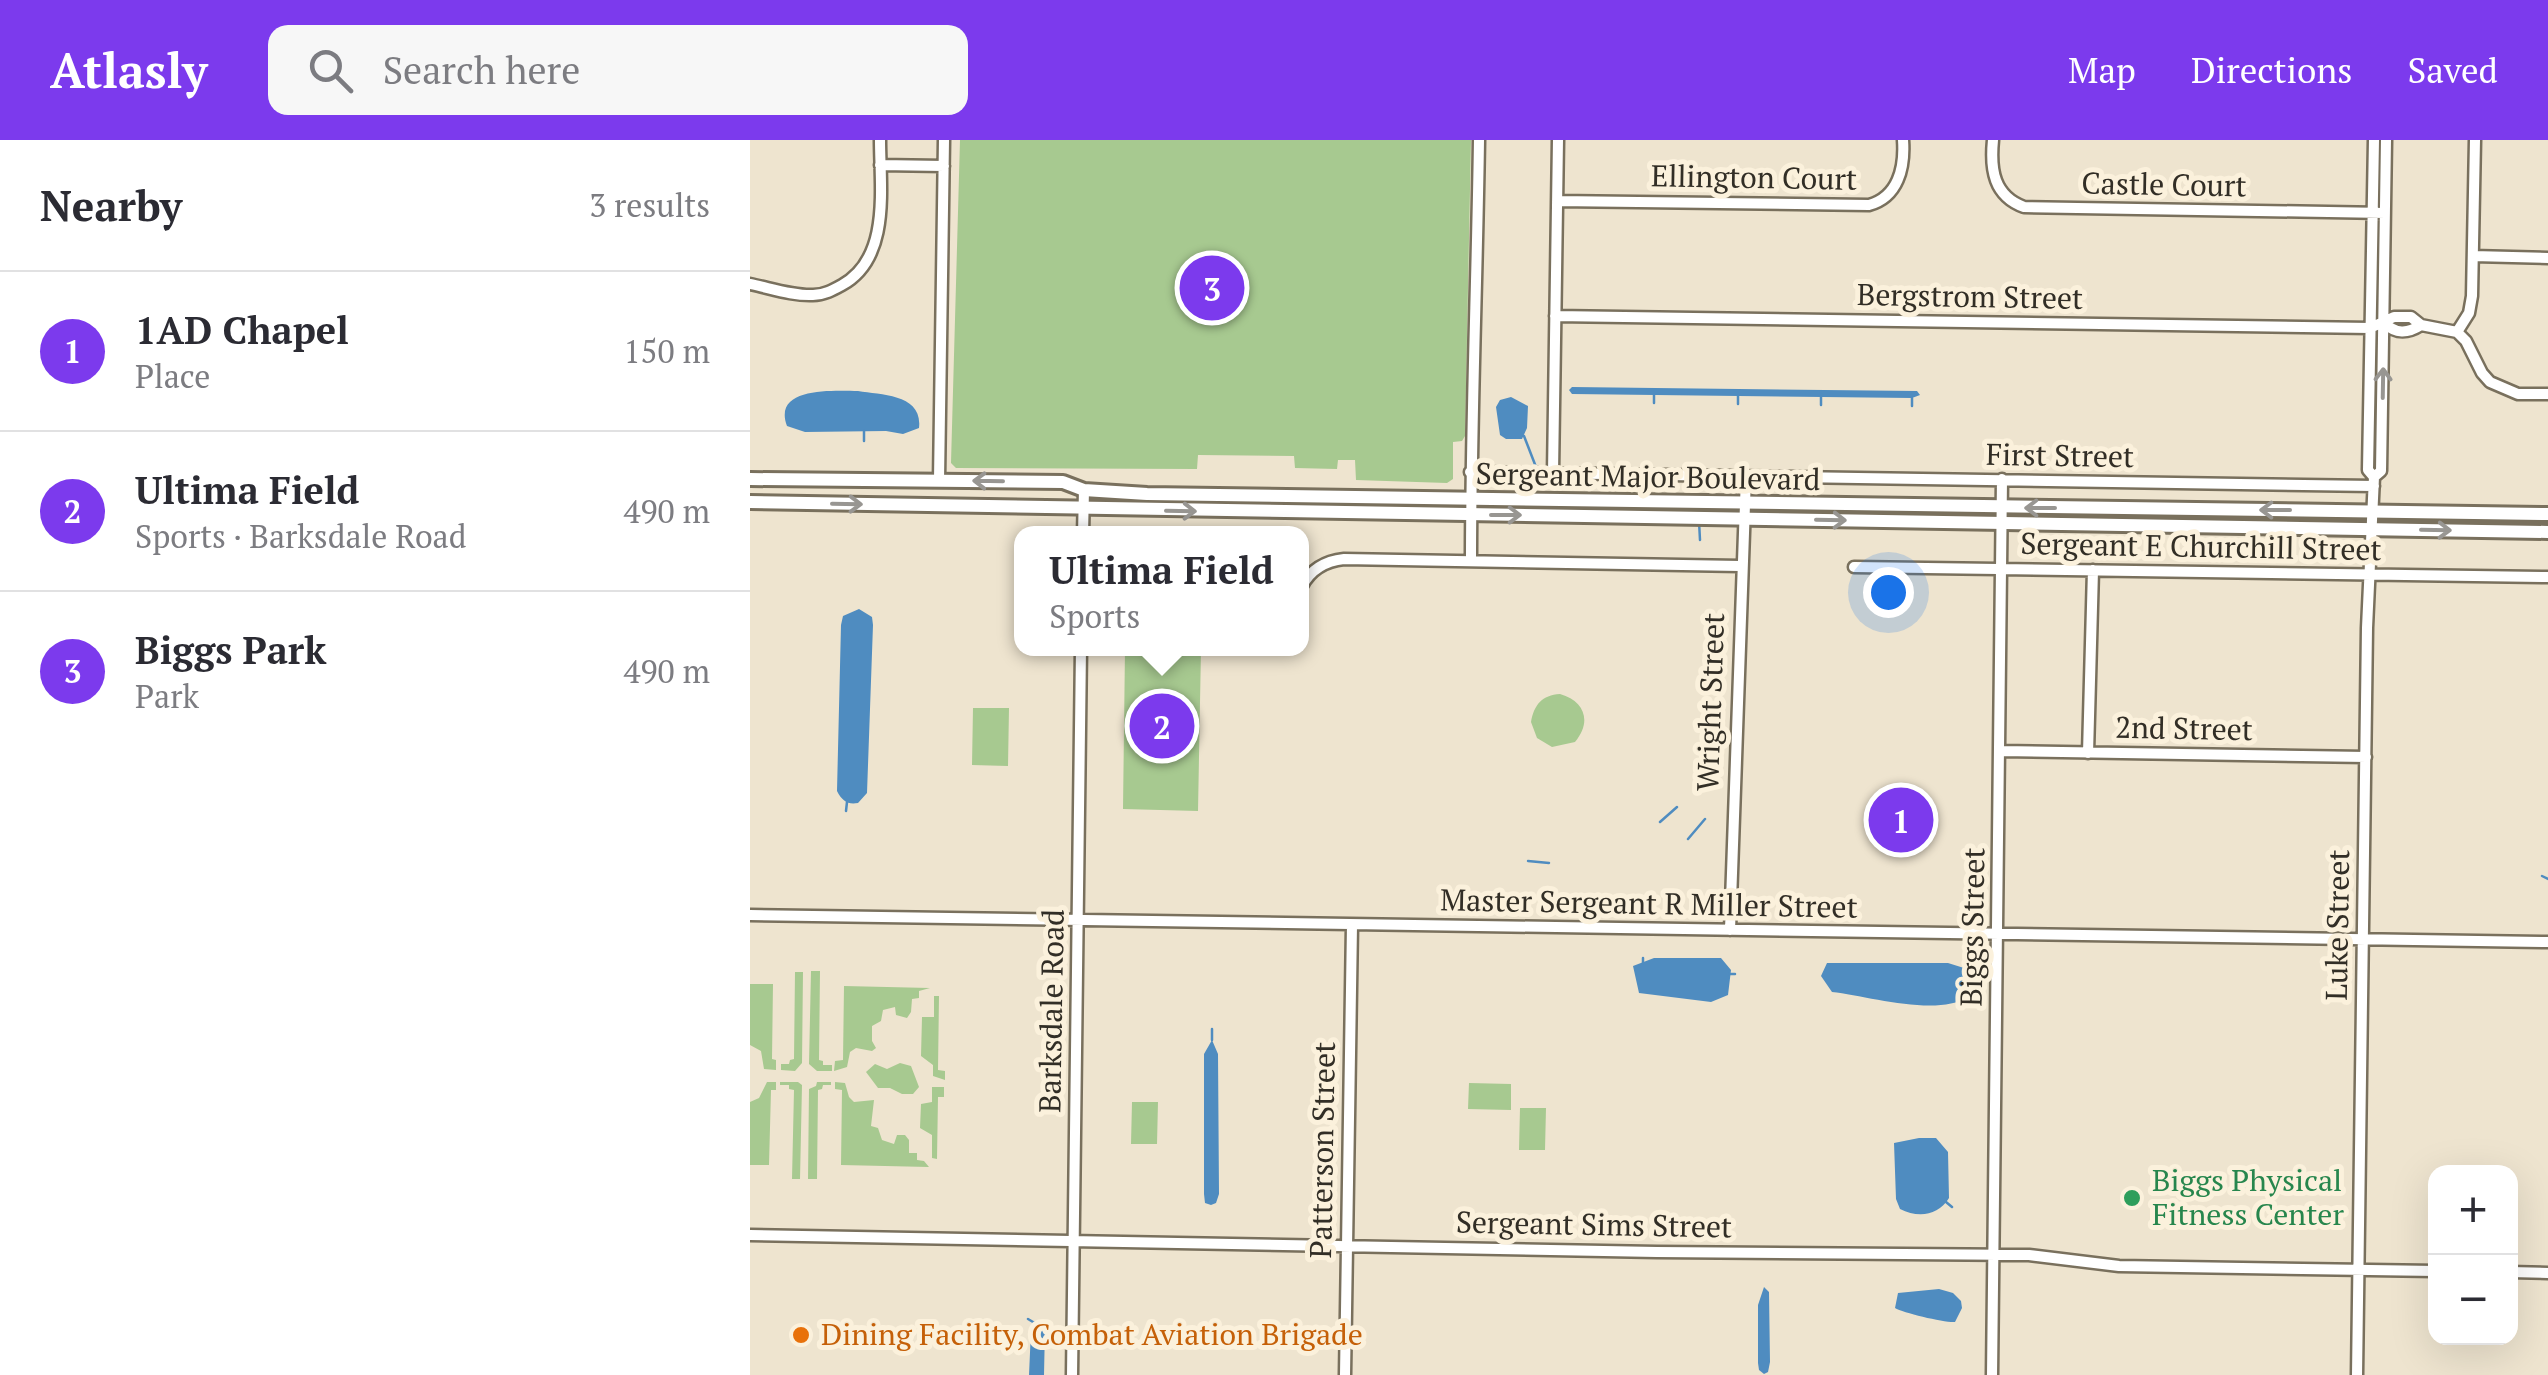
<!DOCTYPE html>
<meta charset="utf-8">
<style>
:root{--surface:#fff;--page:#f7f7f7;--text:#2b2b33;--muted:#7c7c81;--line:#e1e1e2;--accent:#7c3aed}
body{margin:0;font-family:"PT Serif",serif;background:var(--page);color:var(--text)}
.controls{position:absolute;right:30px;bottom:30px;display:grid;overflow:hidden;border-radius:20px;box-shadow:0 10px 40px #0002}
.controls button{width:90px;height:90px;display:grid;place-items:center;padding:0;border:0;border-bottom:2px solid var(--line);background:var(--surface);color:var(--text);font:50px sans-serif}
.you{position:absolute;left:1138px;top:452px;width:35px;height:35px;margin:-25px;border:8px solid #fff;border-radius:50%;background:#1a73e8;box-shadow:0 0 0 15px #1a73e833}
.badge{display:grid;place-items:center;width:65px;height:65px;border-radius:50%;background:var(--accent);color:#fff;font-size:32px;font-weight:700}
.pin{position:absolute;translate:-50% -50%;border:5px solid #fff;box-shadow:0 2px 10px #0006}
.popup{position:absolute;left:264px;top:386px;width:295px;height:130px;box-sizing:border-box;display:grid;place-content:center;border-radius:20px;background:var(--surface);filter:drop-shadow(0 2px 8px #0005);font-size:32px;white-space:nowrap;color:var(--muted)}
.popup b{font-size:38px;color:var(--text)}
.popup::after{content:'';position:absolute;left:50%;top:100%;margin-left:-20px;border:20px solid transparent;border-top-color:var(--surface)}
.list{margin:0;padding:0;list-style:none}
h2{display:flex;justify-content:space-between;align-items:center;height:130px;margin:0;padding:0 40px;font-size:42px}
h2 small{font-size:32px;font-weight:400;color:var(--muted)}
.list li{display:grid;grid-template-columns:65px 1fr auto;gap:30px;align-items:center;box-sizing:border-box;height:160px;padding:0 40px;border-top:2px solid var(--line)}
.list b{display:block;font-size:38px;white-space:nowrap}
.list p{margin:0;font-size:32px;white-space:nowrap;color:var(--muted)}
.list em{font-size:32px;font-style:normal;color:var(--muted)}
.icon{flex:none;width:55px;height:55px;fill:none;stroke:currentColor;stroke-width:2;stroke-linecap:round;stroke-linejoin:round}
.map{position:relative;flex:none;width:1798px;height:1235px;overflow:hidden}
header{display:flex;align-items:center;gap:60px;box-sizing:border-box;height:140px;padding:0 50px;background:var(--accent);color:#fff}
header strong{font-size:48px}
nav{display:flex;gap:55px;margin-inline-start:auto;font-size:35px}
.search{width:700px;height:90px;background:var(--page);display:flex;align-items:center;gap:25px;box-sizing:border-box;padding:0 35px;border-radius:20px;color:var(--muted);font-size:38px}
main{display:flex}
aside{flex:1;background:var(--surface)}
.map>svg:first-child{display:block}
.green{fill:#a7c990}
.water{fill:#4f8cc0}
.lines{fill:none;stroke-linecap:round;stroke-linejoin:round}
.stream{stroke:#4f8cc0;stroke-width:2.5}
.minor-casing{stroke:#79705d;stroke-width:15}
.tertiary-casing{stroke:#79705d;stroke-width:18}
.minor{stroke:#fff;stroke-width:10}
.tertiary{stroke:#fff;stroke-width:12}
.oneway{stroke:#989692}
.leisure-dot{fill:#2e9e5b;stroke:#fbf1dc;stroke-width:4}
.food-dot{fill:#e8710a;stroke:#fbf1dc;stroke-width:4}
.labels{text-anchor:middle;stroke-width:10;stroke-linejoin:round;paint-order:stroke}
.street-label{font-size:30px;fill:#322e26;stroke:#fbf1dc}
.leisure-label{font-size:30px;fill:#27864d;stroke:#fbf1dc;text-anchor:start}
.food-label{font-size:30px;fill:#c56008;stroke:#fbf1dc;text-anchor:start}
</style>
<header>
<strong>Atlasly</strong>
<div class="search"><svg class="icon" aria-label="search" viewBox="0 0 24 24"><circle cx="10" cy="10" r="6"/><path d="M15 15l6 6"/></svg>Search here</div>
<nav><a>Map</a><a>Directions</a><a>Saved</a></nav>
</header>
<main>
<aside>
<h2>Nearby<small>3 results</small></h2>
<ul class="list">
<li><span class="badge">1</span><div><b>1AD Chapel</b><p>Place</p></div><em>150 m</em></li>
<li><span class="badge">2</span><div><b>Ultima Field</b><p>Sports · Barksdale Road</p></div><em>490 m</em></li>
<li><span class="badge">3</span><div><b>Biggs Park</b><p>Park</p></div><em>490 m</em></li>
</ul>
</aside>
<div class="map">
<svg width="1798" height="1235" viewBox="0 0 1798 1235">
<rect width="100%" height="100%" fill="#eee4cf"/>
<path class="green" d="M 210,0 L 721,0 L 715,296 L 712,301 L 703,302 L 703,339 L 697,343 L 606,340 L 605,320 L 588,320 L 587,329 L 545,328 L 544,316 L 448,315 L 447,329 L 206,328 L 201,323 Z
M 375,509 L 451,509 L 448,671 L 373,669 Z
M 810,554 C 835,561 842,582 825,602 L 802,607 L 787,598 L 781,582 C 784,565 792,555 810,554 Z
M 223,568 L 259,568 L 258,626 L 222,625 Z
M 61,831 L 70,831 L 69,920 L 73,921 L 73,925 L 82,925 L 82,931 L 67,931 L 59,924 Z
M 45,832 L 53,832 L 52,923 L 45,931 L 31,930 L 31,924 L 39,924 L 40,920 L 44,919 Z
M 0,844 L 23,844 L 22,919 L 26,920 L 26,930 L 14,929 L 11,911 L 0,905 Z
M 94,846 L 180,848 L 169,851 L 169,858 L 162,859 L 161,872 L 157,878 L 146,875 L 145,867 L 133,870 L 131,881 L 122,886 L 122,901 L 126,908 L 122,911 L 106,908 L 100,912 L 97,927 L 84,931 L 85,921 L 93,920 Z
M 184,856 L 189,856 L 188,930 L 195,931 L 195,940 L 183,936 L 183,925 L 171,916 L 172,877 L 184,877 Z
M 150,923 L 161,926 L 169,947 L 163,954 L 152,954 L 140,948 L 128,948 L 116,932 L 125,924 L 137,929 Z
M 17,942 L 26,942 L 26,950 L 21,950 L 19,1025 L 0,1025 L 0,962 L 9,958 Z
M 30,942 L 48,942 L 52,945 L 50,1039 L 42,1039 L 44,950 L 39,949 L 39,945 L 30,945 Z
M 67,942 L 81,942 L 81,945 L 73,945 L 72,949 L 68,950 L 67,1039 L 58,1039 L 59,949 L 66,946 Z
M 85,942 L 95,943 L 99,957 L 104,962 L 124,960 L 121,986 L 128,988 L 132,1000 L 144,1004 L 147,995 L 155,995 L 159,1000 L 159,1013 L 167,1013 L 167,1020 L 174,1021 L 179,1027 L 91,1025 L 92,950 L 85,949 Z
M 719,943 L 761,944 L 761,970 L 718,969 Z
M 182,947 L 194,947 L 194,957 L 188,957 L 187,1019 L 182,1018 L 182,995 L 170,988 L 171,964 L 182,962 Z
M 382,962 L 408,962 L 407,1004 L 381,1004 Z
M 770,968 L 796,968 L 795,1010 L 769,1010 Z"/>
<path class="water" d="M 822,247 L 1167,251 L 1170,255 L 1162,258 L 822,254 L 819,250 Z
M 108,251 C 132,255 173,254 169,288 L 153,294 L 136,291 L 55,292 L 37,286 C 22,246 85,251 108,251 Z
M 761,257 L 778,266 L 777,288 L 772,299 L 756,299 L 750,295 L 746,267 L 750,260 Z
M 109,469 L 122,477 L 123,485 L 117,653 L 108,663 C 98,665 92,661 87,651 L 91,485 L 93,476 Z
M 904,818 L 971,818 L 981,830 L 978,855 L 961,862 L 889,853 L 883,826 Z
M 1077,823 L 1198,823 L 1214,828 L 1220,844 L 1218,857 C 1187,877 1118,856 1082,852 L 1071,836 Z
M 462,900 L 468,914 L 469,1054 L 466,1063 L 461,1065 L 455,1063 L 454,1054 L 454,914 Z
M 1186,998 L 1198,1012 L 1199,1058 C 1188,1076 1168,1078 1150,1069 L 1146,1059 L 1144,1003 L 1169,998 Z
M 1014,1147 L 1019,1152 L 1020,1222 L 1018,1232 L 1014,1234 L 1009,1230 L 1008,1223 L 1008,1165 Z
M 1189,1149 L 1203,1153 L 1211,1161 L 1212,1168 L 1205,1182 C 1196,1183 1153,1173 1145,1168 L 1148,1153 Z
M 284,1181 L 294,1183 L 295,1187 L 294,1235 L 279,1235 L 281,1190 Z"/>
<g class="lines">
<path class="stream" d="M 988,256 L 988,264
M 1071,257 L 1071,265
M 904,263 L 904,255
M 1162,266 L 1162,258
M 774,296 L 786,327
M 114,301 L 114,291
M 949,381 L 950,400
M 96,671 L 97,662
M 910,682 L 927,667
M 938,699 L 955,679
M 778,721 L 799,723
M 1792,736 L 1798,739
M 893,823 L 893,818
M 1214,829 L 1221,829
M 979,834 L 985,834
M 462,900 L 462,889
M 1196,1062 L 1202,1067
M 278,1179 L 283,1182"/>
<defs>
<path id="minor" d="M 1243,0 C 1240,30 1244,56 1274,67 L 1635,73
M 130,25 L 194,26
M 807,61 L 1119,65 C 1148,57 1155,28 1153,0
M 1723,116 L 1798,118
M 0,144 C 20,148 42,156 63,155 C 74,155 83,150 92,145 C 141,118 130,48 130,0
M 805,176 L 1620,188 L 1644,177 L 1661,177 L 1671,185 L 1707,192 L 1716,201 L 1732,233 L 1740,242 L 1768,254 L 1798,254
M 1634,183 C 1646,194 1657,194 1671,185
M 1707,192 L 1719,173 L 1722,156 L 1725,0
M 720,332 L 1624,346
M 803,333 L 808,0
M 1624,337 L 1631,331 L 1636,0
M 189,340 L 194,0
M 333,394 L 334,350
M 721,421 C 721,281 727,140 729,0
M 1104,427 L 1798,437
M 552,446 C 561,429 575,421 594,419 L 990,426
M 1251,611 L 1616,617
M 1338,613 L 1343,430
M 0,775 L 1798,802
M 980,790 L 996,336
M 0,1095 L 907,1112 L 1279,1115 L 1369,1126 L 1686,1131
M 1760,1132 L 1798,1133
M 322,1235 L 331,508
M 595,1235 L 602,785
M 1242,1235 L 1252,339
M 1607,1235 L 1617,488 L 1624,337 L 1618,330 L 1624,0"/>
<path id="tertiary" d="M 0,339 L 313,342 L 334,350 L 397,354 L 1798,374
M 0,362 L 1798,392"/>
</defs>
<use href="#minor" class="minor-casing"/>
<use href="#tertiary" class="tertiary-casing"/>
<use href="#minor" class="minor"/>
<use href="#tertiary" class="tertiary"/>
</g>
<defs><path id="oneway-shaft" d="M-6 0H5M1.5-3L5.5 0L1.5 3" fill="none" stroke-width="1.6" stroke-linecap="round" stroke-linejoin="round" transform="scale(2.5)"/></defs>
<g class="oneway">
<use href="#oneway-shaft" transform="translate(1633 243) rotate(-89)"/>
<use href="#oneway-shaft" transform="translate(238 341) rotate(-179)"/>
<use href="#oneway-shaft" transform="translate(97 364) rotate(1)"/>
<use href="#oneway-shaft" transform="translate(1290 368) rotate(-180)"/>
<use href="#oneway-shaft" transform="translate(1525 370) rotate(-180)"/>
<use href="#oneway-shaft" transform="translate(431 371) rotate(1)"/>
<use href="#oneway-shaft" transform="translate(756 375)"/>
<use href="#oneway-shaft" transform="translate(1081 380) rotate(1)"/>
<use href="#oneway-shaft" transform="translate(1686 390) rotate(1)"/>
</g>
<circle class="leisure-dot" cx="1382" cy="1058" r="10"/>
<circle class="food-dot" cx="51" cy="1195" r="10"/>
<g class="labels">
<g class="street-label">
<text transform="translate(1004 38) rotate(1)" y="10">Ellington Court</text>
<text transform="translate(1414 45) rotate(1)" y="10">Castle Court</text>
<text transform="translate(1220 157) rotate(1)" y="10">Bergstrom Street</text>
<text transform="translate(1310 316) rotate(1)" y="10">First Street</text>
<text transform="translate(898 337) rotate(1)" y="10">Sergeant Major Boulevard</text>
<text transform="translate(1451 407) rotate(1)" y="10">Sergeant E Churchill Street</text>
<text transform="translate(961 562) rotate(-88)" y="10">Wright Street</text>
<text transform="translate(1434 589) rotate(1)" y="10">2nd Street</text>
<text transform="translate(899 764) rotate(1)" y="10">Master Sergeant R Miller Street</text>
<text transform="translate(1588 785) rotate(-89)" y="10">Luke Street</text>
<text transform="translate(1223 787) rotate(-89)" y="10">Biggs Street</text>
<text transform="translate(302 871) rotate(-89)" y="10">Barksdale Road</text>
<text transform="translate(573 1010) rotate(-89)" y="10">Patterson Street</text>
<text transform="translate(844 1085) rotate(1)" y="10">Sergeant Sims Street</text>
</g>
<g class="leisure-label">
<text x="1402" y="1051">Biggs Physical<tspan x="1402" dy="34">Fitness Center</tspan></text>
</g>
<g class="food-label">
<text x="71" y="1205">Dining Facility, Combat Aviation Brigade</text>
</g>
</g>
</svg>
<div class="controls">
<button>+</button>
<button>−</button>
</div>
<div class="you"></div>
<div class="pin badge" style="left:1151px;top:680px">1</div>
<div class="pin badge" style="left:412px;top:586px">2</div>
<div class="popup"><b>Ultima Field</b>Sports</div>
<div class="pin badge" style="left:462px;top:148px">3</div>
</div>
</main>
